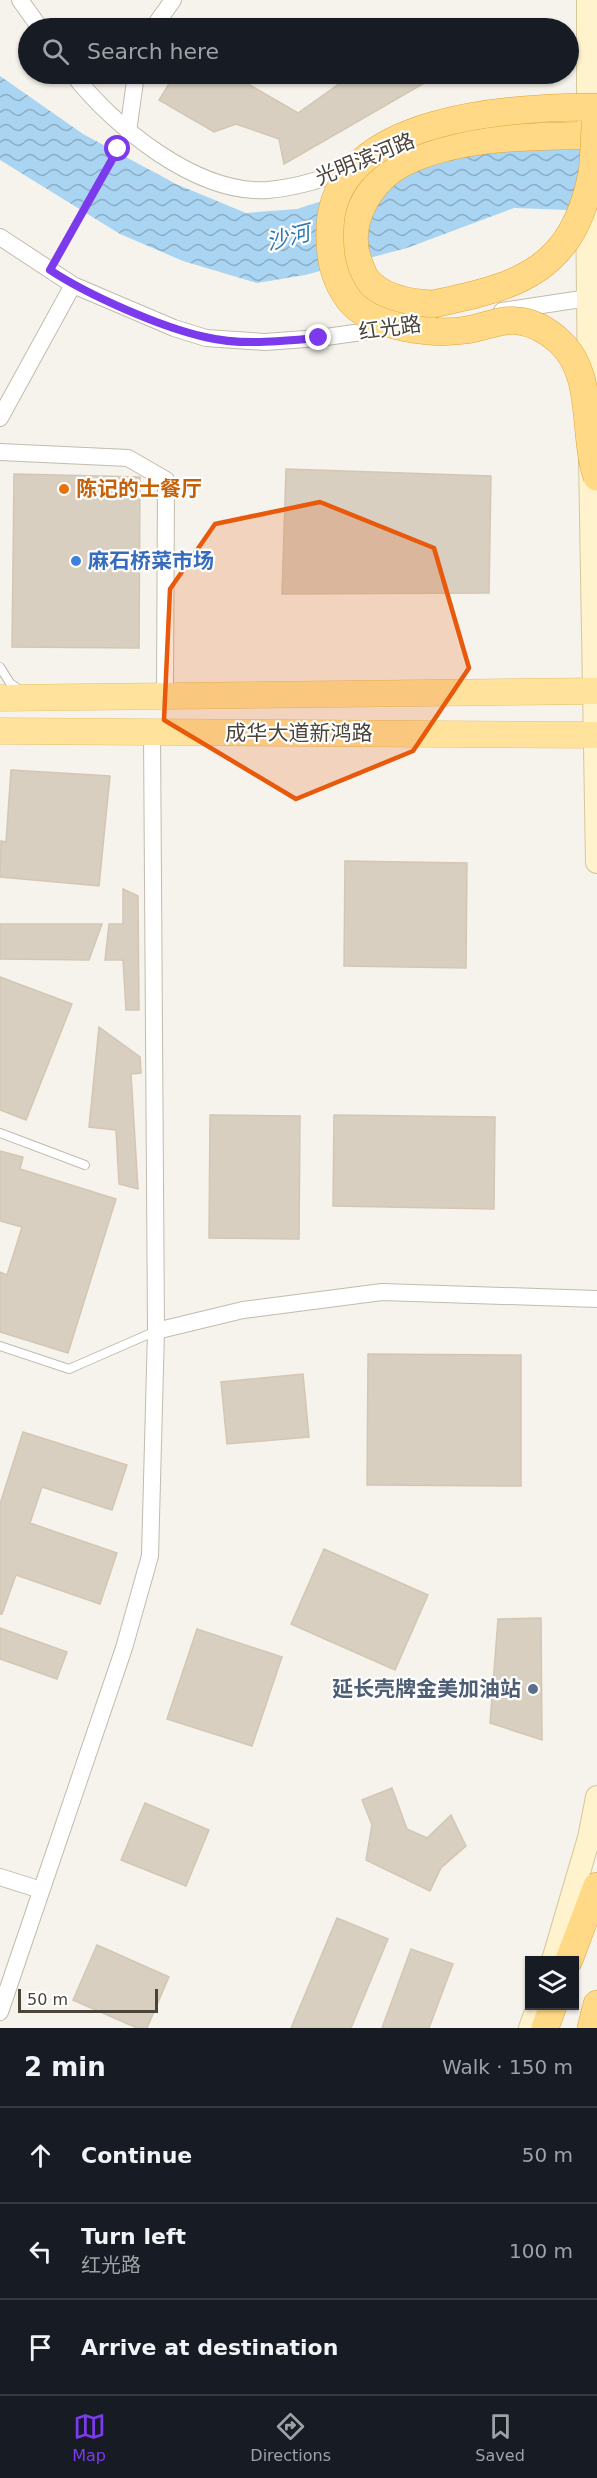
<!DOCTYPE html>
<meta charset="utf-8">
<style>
:root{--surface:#171b24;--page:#242831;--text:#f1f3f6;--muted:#9ea1a6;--line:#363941;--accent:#7c3aed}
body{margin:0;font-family:"DejaVu Sans","Noto Sans SC",sans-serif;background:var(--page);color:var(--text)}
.controls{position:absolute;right:18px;bottom:18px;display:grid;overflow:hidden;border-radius:0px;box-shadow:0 2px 4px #0004}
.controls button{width:54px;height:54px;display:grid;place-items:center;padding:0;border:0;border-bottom:2px solid var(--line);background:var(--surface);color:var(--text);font:30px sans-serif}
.scale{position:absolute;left:18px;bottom:15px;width:140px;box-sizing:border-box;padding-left:6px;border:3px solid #4b4439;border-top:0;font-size:16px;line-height:21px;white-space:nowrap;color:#4b4439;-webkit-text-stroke:4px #fff;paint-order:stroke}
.stop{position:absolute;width:18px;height:18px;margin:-14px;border:4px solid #7c3aed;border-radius:50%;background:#fff}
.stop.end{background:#7c3aed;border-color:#fff;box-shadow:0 2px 6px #0008}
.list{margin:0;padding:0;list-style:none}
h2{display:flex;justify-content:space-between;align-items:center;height:78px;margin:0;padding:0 24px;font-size:26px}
h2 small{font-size:20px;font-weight:400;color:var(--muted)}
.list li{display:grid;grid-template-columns:39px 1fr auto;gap:18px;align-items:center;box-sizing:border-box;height:96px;padding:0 24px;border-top:2px solid var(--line)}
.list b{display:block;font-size:22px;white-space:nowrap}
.list p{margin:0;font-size:20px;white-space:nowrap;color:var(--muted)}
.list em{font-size:20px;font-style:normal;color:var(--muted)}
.icon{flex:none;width:33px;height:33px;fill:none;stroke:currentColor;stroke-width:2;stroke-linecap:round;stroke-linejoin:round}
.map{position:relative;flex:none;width:597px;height:2028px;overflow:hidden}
.search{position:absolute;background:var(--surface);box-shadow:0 2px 4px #0004;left:18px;right:18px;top:18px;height:66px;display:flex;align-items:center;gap:15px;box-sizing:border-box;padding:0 21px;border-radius:33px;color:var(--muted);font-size:22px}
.sheet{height:366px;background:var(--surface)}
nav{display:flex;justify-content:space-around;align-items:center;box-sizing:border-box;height:84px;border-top:2px solid var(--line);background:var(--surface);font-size:16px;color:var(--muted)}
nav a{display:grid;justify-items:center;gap:3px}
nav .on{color:var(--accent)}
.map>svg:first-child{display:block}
.water{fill:url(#water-waves)}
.building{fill:#d8cfc1;stroke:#d3c7b4;stroke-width:1.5}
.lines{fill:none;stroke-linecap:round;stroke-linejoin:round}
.service-casing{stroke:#c2bbae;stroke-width:10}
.minor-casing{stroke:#c2bbae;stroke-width:18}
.secondary-casing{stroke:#d6c79b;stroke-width:24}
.primary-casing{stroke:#e6c16a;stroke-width:27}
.trunk-casing{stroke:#e0a43c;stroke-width:28}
.path{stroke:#c4b79f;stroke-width:3;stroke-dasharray:3 3;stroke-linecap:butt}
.service{stroke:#fff;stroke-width:8}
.minor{stroke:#fff;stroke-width:16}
.secondary{stroke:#fff3cd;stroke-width:22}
.primary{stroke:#ffe39c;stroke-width:26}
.trunk{stroke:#ffd985;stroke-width:27}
.trunk-bridge-casing{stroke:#e0a43c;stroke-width:28;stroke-linecap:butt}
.trunk-bridge{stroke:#ffd985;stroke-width:27}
.route{stroke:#7c3aed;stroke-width:8}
.marked{fill:#e8590c;fill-opacity:0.2;stroke:#e8590c;stroke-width:4.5;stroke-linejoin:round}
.food-dot{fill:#e8710a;stroke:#fff;stroke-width:2}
.shop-dot{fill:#3f7fe0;stroke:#fff;stroke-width:2}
.service-dot{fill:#5c6f8a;stroke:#fff;stroke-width:2}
.labels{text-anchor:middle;stroke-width:4.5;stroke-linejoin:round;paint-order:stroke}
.street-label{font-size:21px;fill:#4b4439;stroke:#fff}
.food-label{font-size:21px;font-weight:bold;fill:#c56008;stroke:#fff;text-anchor:start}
.shop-label{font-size:21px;font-weight:bold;fill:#366cbe;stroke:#fff;text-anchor:start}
.service-label{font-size:21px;font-weight:bold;fill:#4e5e75;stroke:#fff;text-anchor:end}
.water-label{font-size:22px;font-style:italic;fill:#2e7ab2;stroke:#fff}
</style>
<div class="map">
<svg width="597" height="2028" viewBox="0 0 597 2028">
<defs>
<pattern id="water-waves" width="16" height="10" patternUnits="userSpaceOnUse" patternTransform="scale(1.5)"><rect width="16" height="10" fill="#a9d4f2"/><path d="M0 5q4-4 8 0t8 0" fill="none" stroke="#8caec5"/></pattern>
</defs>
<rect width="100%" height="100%" fill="#f6f3ec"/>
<path class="water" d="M 0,76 L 83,134 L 176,184 L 246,213 L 297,209 L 483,150 L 597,149 L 597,211 L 514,208 L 407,248 L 305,275 L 257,283 L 183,261 L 120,234 L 0,160 Z"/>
<path class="building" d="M 175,74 L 231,74 L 298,113 L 353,74 L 440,74 L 284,164 L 279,139 L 236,124 L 214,132 L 159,100 Z
M 286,469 L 491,476 L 489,593 L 282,594 Z
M 14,474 L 140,477 L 139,648 L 12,647 Z
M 11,770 L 110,776 L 99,886 L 0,877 L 1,841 L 6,842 Z
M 345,861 L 467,863 L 466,968 L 344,966 Z
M 123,889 L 138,896 L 139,1010 L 126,1010 L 123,960 L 105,960 L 109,924 L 123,924 Z
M 0,924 L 102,924 L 89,960 L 0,959 Z
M 0,977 L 72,1004 L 26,1120 L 0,1110 Z
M 99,1027 L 140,1057 L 141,1073 L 131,1074 L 138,1189 L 119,1184 L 116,1130 L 89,1127 Z
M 210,1115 L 300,1116 L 299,1239 L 209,1238 Z
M 334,1115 L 495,1117 L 494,1209 L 333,1206 Z
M 0,1151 L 23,1157 L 20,1169 L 116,1199 L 68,1353 L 0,1332 L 0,1272 L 7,1275 L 22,1227 L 0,1221 Z
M 368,1354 L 521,1355 L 521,1486 L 367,1485 Z
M 303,1374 L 309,1437 L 227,1444 L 221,1382 Z
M 23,1432 L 127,1465 L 112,1510 L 42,1487 L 30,1523 L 117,1553 L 100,1604 L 16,1575 L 2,1614 L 0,1614 L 0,1504 Z
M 324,1549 L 428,1595 L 395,1670 L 291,1624 Z
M 541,1618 L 542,1740 L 490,1723 L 498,1619 Z
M 0,1628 L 67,1652 L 57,1679 L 0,1659 Z
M 197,1629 L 282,1657 L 252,1746 L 167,1719 Z
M 392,1788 L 407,1829 L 427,1838 L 451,1815 L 466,1846 L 441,1868 L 430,1891 L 366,1860 L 372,1825 L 362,1800 Z
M 145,1803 L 209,1830 L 186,1886 L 121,1860 Z
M 337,1918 L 388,1939 L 351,2028 L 291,2028 Z
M 97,1945 L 169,1977 L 147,2028 L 137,2028 L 73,2000 Z
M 411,1949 L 453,1964 L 429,2028 L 382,2028 Z"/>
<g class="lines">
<defs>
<path id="service" d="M 0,667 L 10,683 L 20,690
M 0,1133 L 85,1165
M 0,1346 L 69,1369 L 156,1331"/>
<path id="minor" d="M 20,0 L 40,28
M 153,28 L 173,0
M 73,74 C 113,126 197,195 268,190 C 298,187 326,179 352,166
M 128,132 L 136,74
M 0,237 L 73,285 L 174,328 L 206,338 L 265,342 L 319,338 L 390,328
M 502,311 L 588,298
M 0,418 L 73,285
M 0,452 L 128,458 L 166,480 L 165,697
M 156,1331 L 243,1310 L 382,1292 L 597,1299
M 0,1877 L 41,1890
M 0,2012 L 124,1648 L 150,1556 L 156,1331 L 152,732"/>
<path id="secondary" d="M 588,123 L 588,0
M 587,201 L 589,390
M 590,459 L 597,862
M 553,1960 L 589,1838 L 597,1797
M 530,2028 L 538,2006"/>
<path id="primary" d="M 0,698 L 597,691
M 0,731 L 597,735"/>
<path id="trunk" d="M 433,304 C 410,303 383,299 367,280 C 363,275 361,268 359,263 C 343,223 371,178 407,161 C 466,134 534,137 597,135
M 569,1960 L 597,1886
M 545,2028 L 553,2006
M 591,2028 L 597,2004"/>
</defs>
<use href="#service" class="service-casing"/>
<use href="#minor" class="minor-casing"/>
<use href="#secondary" class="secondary-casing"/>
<use href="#primary" class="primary-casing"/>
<use href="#trunk" class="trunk-casing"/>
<path class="path" d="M 58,255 L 120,146"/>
<use href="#service" class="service"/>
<use href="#minor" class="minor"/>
<use href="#secondary" class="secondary"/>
<use href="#primary" class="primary"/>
<use href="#trunk" class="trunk"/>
<defs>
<path id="trunk-bridge" d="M 597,107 C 516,107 332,115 330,229 C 329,256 333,279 350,301 C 373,328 433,335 466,330 C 483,328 501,318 519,321 C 534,323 548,331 559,341 C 596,374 582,434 597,477
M 433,304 C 522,286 573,269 592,173 C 595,153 593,133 597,113"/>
</defs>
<use href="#trunk-bridge" class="trunk-bridge-casing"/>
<use href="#trunk-bridge" class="trunk-bridge"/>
</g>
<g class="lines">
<path class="route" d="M 118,149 L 50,270 C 88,295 160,327 205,337 C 242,346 282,341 319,338"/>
</g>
<path class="marked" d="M 320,502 L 434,548 L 469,668 L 413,751 L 296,799 L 164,720 L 170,589 L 215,524 Z"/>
<circle class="food-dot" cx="64" cy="489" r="6"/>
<circle class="shop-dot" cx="76" cy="561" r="6"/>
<circle class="service-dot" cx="533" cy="1689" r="6"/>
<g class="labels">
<g class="street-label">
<text transform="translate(365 159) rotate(-22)" y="7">光明滨河路</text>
<text transform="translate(390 328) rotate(-8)" y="7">红光路</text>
<text x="299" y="740">成华大道新鸿路</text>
</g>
<g class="food-label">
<text x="76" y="496">陈记的士餐厅</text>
</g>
<g class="shop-label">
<text x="88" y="568">麻石桥菜市场</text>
</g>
<g class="service-label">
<text x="521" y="1696">延长壳牌金美加油站</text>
</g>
<g class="water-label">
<text transform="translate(288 237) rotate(-14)" y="8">沙河</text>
</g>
</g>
</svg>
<div class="controls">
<button><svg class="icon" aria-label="layers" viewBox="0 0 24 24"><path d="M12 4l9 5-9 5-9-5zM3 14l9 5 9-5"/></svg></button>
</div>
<div class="scale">50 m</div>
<div class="stop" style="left:118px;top:149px"></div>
<div class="stop end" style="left:319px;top:338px"></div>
<div class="search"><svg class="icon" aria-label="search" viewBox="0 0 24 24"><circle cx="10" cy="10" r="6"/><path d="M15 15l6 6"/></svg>Search here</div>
</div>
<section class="sheet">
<h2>2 min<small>Walk · 150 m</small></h2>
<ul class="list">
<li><svg class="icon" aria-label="ahead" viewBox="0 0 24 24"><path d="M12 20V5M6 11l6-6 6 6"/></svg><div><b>Continue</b></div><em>50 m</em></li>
<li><svg class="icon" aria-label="left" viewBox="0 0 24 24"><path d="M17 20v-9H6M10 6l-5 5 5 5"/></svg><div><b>Turn left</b><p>红光路</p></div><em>100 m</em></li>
<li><svg class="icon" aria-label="arrive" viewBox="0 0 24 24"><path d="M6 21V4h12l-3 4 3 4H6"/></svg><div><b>Arrive at destination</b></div></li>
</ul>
</section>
<nav>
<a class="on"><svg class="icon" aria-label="map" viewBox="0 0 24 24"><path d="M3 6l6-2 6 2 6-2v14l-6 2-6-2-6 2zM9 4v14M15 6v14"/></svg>Map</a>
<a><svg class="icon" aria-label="directions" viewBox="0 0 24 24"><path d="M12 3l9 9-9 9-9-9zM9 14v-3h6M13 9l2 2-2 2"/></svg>Directions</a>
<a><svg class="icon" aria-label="saved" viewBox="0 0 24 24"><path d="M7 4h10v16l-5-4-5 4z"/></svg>Saved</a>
</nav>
